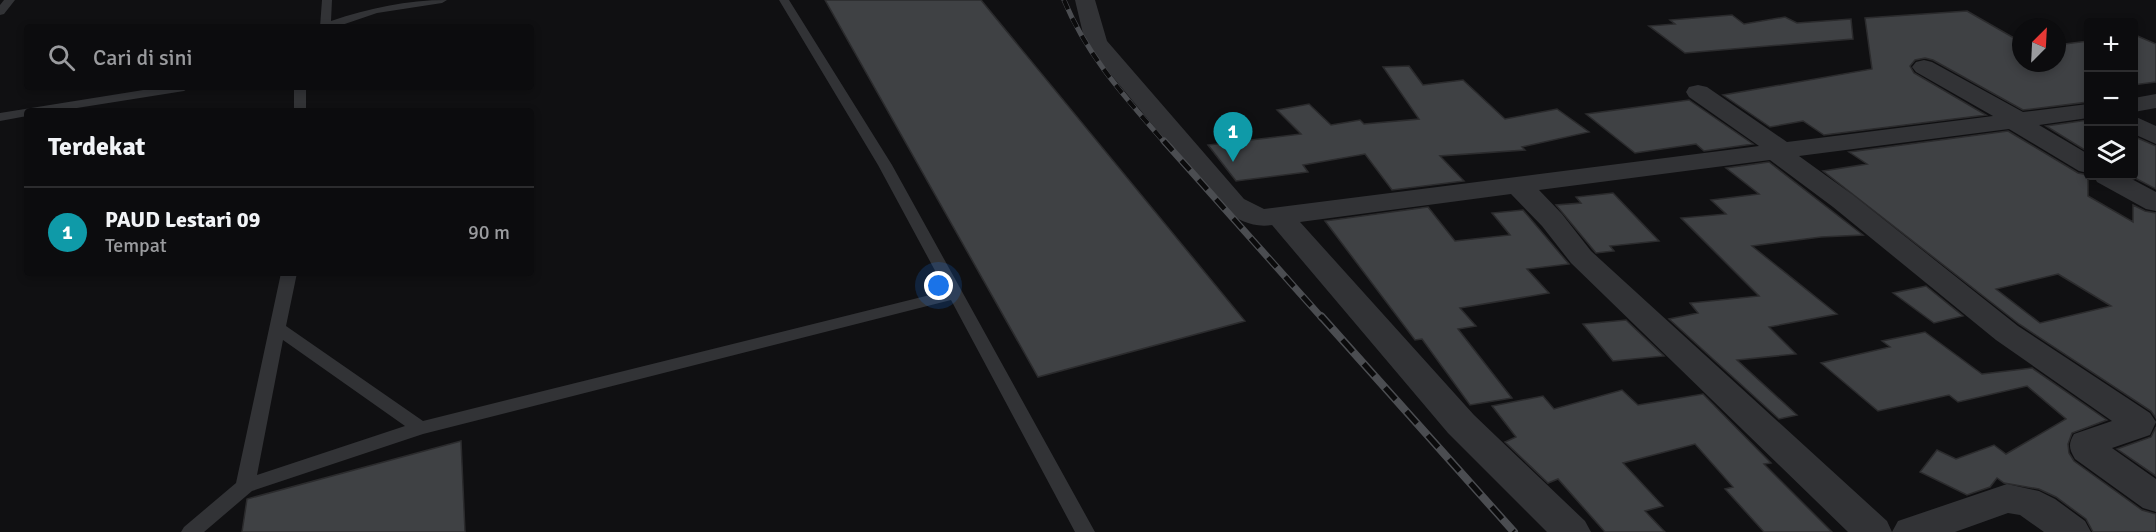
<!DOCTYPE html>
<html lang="id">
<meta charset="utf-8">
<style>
:root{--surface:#0c0c0e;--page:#151517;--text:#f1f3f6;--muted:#9a9b9e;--line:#2c2c2e;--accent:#dd9c3d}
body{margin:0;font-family:Signika,sans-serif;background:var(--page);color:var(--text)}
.controls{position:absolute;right:18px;top:18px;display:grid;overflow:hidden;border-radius:6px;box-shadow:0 3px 9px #0003}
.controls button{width:54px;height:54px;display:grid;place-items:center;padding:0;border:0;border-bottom:2px solid var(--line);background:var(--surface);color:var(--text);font:30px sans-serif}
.compass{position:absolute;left:2012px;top:18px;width:54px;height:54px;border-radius:50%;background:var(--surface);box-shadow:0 3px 9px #0003;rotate:24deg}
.you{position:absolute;left:939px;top:286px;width:21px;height:21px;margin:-15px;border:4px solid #fff;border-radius:50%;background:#1a73e8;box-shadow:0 0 0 9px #1a73e833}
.badge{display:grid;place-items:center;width:39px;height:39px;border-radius:50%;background:var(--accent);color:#fff;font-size:20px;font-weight:700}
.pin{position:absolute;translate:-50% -50px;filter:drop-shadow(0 2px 3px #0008)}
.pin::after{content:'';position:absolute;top:32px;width:21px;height:18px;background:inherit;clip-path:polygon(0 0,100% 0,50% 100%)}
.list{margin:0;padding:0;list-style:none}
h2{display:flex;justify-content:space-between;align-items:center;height:78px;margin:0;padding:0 24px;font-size:26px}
h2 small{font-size:20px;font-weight:400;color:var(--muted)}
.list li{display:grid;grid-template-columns:39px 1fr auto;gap:18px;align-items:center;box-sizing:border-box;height:90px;padding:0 24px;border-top:2px solid var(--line)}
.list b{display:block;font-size:22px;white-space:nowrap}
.list p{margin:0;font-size:20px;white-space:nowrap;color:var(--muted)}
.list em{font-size:20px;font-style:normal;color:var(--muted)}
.icon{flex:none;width:33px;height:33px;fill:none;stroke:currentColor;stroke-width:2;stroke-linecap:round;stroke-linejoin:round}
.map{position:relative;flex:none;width:2156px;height:532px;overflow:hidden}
.search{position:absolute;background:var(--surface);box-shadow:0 3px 9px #0003;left:24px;top:24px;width:510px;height:66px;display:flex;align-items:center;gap:15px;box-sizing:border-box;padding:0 21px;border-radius:6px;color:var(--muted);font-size:22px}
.panel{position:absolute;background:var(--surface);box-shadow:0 3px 9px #0003;left:24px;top:108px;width:510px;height:168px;border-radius:6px}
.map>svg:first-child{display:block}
.building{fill:#3f4144;stroke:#2b2b2d;stroke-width:1.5;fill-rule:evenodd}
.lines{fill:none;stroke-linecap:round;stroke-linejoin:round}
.lane{fill:#323336;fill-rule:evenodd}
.street{fill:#323336;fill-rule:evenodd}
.rail-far2-casing{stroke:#4b4d51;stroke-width:5}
.rail-far1-casing{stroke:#4b4d51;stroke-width:7}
.rail-casing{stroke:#4b4d51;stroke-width:8}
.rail-far2{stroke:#0b0b0c;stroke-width:4;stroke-dasharray:10;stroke-linecap:butt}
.rail-far1{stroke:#0b0b0c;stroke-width:4.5;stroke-dasharray:13;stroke-linecap:butt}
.rail{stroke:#0b0b0c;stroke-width:5;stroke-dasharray:16;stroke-linecap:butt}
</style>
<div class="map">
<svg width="2156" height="532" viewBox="0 0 2156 532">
<rect width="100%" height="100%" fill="#101012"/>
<path class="building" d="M 825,0 L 981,0 L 1245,321 L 1038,377 Z
M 1967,11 L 2021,42 L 2021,63 L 2057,63 L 2057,45 L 2088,41 L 2088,102 L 2023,110 L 1933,60 L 1925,58 L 1915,60 L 1910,66 L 1914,73 L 1986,115 L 1824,135 L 1803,121 L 1770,127 L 1723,95 L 1872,69 L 1865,18 Z
M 1732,15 L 1744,24 L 1785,17 L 1797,23 L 1851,19 L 1853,39 L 1685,53 L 1649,26 L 1675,24 L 1670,20 Z
M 2133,34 L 2156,44 L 2156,82 L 2133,85 Z
M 1409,66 L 1423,85 L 1463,80 L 1505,119 L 1557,109 L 1589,132 L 1522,147 L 1525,150 L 1440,156 L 1464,181 L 1392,190 L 1365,154 L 1303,165 L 1308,172 L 1236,181 L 1208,145 L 1301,134 L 1277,110 L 1309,104 L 1331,125 L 1360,120 L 1364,124 L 1419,119 L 1383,67 Z
M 1689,100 L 1753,144 L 1704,151 L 1696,144 L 1635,153 L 1586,114 Z
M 2088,120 L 2088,152 L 2046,126 Z
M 2008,131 L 2078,173 L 2088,175 L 2088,196 L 2133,222 L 2133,205 L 2145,211 L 2156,213 L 2156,418 L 2151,411 L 2019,324 L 1823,171 L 1867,164 L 1849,152 ZM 2058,274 L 2111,306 L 2040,323 L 1996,289 Z
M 2133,136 L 2156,146 L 2156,189 L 2133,177 Z
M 1769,162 L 1863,235 L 1821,237 L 1752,246 L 1837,314 L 1769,327 L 1796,354 L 1737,360 L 1797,415 L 1779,419 L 1669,319 L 1698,313 L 1690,303 L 1759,296 L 1681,218 L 1726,214 L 1711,200 L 1759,194 L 1726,168 Z
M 1613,193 L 1659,241 L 1610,246 L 1614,251 L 1596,253 L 1556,205 L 1581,203 L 1576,197 Z
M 1428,207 L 1455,241 L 1510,235 L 1492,213 L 1523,210 L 1569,264 L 1527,269 L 1549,293 L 1460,308 L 1476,326 L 1458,329 L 1512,398 L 1470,405 L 1422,339 L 1415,340 L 1325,221 Z
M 1926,286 L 1963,316 L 1934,323 L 1893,293 Z
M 1626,320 L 1664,356 L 1613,361 L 1583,324 Z
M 1925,332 L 1982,374 L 2032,368 L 2107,420 L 2072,433 L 2068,444 L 2069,453 L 2074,461 L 2142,510 L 2156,514 L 2156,532 L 2093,532 L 2086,519 L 2056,497 L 2039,489 L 2004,483 L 1997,478 L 1990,487 L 1967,495 L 1920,472 L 1937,450 L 1956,459 L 1994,445 L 2006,454 L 2066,419 L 2027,386 L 1958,402 L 1949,395 L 1878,411 L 1821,363 L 1890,347 L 1882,341 Z
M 1622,390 L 1638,405 L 1703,394 L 1771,463 L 1764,464 L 1832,532 L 1764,532 L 1725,489 L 1733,487 L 1695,444 L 1623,463 L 1663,506 L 1645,511 L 1665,532 L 1605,532 L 1558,479 L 1548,483 L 1505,442 L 1516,437 L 1492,406 L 1543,396 L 1554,409 Z
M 2156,427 L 2156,476 L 2117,449 L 2151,437 Z
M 461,441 L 465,532 L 242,532 L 247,499 Z"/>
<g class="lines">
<path class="lane" d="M 4,0 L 15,0 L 4,14 L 0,15 L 0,5 Z
M 322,0 L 332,0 L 331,21 C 370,8 406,0 447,0 L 442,3 L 377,13 L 336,27 L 320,27 Z
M 779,0 L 789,0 L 892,165 L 1095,532 L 1075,532 L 951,300 L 423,434 L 252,491 L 204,532 L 181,532 L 184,527 L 236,483 L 281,273 L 297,273 L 286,326 L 423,421 L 946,291 L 878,165 ZM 283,340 L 405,426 L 257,475 Z
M 162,87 L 190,87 L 184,91 L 58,111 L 27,111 L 27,116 L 0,121 L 0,113 Z
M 294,87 L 306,87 L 306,111 L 294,111 Z"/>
<path class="street" d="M 1075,0 L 1095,0 L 1107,41 L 1244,199 L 1264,209 L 1759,146 L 1689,97 L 1686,92 L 1689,87 L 1698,85 L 1707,87 L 1787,142 L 1993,116 L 1916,72 L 1912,67 L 1916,62 L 1924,60 L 1932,62 L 2023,112 L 2088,104 L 2088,118 L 2039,125 L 2088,154 L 2088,173 L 2079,171 L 2009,129 L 1799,156 L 1853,195 L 2018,326 L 2150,413 L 2156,422 L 2150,435 L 2112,448 L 2156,479 L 2156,512 L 2143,508 L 2075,459 C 2069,449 2068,444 2074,434 L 2112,421 L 1996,340 L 1833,207 L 1770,160 L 1539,190 L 1562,214 L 1591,251 L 1887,521 L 1892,532 L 1898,521 L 2007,484 L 2039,491 L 2055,499 L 2085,521 L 2091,532 L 2044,532 L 2020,515 L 2008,513 L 1955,532 L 1848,532 L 1571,263 L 1542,226 L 1511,194 L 1300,222 L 1474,415 L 1585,521 L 1591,532 L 1547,532 L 1448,433 L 1272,225 C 1253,228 1239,220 1224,211 L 1088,47 L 1085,42 Z
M 2156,94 L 2156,108 L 2134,112 L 2134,98 Z
M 2134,116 L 2156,126 L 2156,144 L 2134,134 Z
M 2094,176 L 2126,176 L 2156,192 L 2156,211 L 2146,209 L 2097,182 Z"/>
<defs>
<path id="rail-far2" d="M 1064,0 C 1087,56 1126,98 1165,143"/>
<path id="rail-far1" d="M 1164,141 L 1322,318"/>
<path id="rail" d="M 1321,316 L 1514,532"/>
</defs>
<use href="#rail-far2" class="rail-far2-casing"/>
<use href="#rail-far1" class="rail-far1-casing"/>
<use href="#rail" class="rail-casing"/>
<use href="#rail-far2" class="rail-far2"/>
<use href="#rail-far1" class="rail-far1"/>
<use href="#rail" class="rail"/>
</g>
</svg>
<div class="controls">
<button>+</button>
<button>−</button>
<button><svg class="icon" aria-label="layers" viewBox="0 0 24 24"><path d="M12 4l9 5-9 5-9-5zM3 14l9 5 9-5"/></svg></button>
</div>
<svg class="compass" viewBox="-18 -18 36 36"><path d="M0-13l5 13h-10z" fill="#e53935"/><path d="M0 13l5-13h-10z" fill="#9a9b9e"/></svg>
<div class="you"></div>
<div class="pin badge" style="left:1233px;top:162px;background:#0f9aa8">1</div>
<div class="search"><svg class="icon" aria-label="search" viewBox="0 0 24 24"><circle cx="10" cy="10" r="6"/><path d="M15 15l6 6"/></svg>Cari di sini</div>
<section class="panel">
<h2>Terdekat<small></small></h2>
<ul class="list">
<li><span class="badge" style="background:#0f9aa8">1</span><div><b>PAUD Lestari 09</b><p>Tempat</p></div><em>90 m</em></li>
</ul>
</section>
</div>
